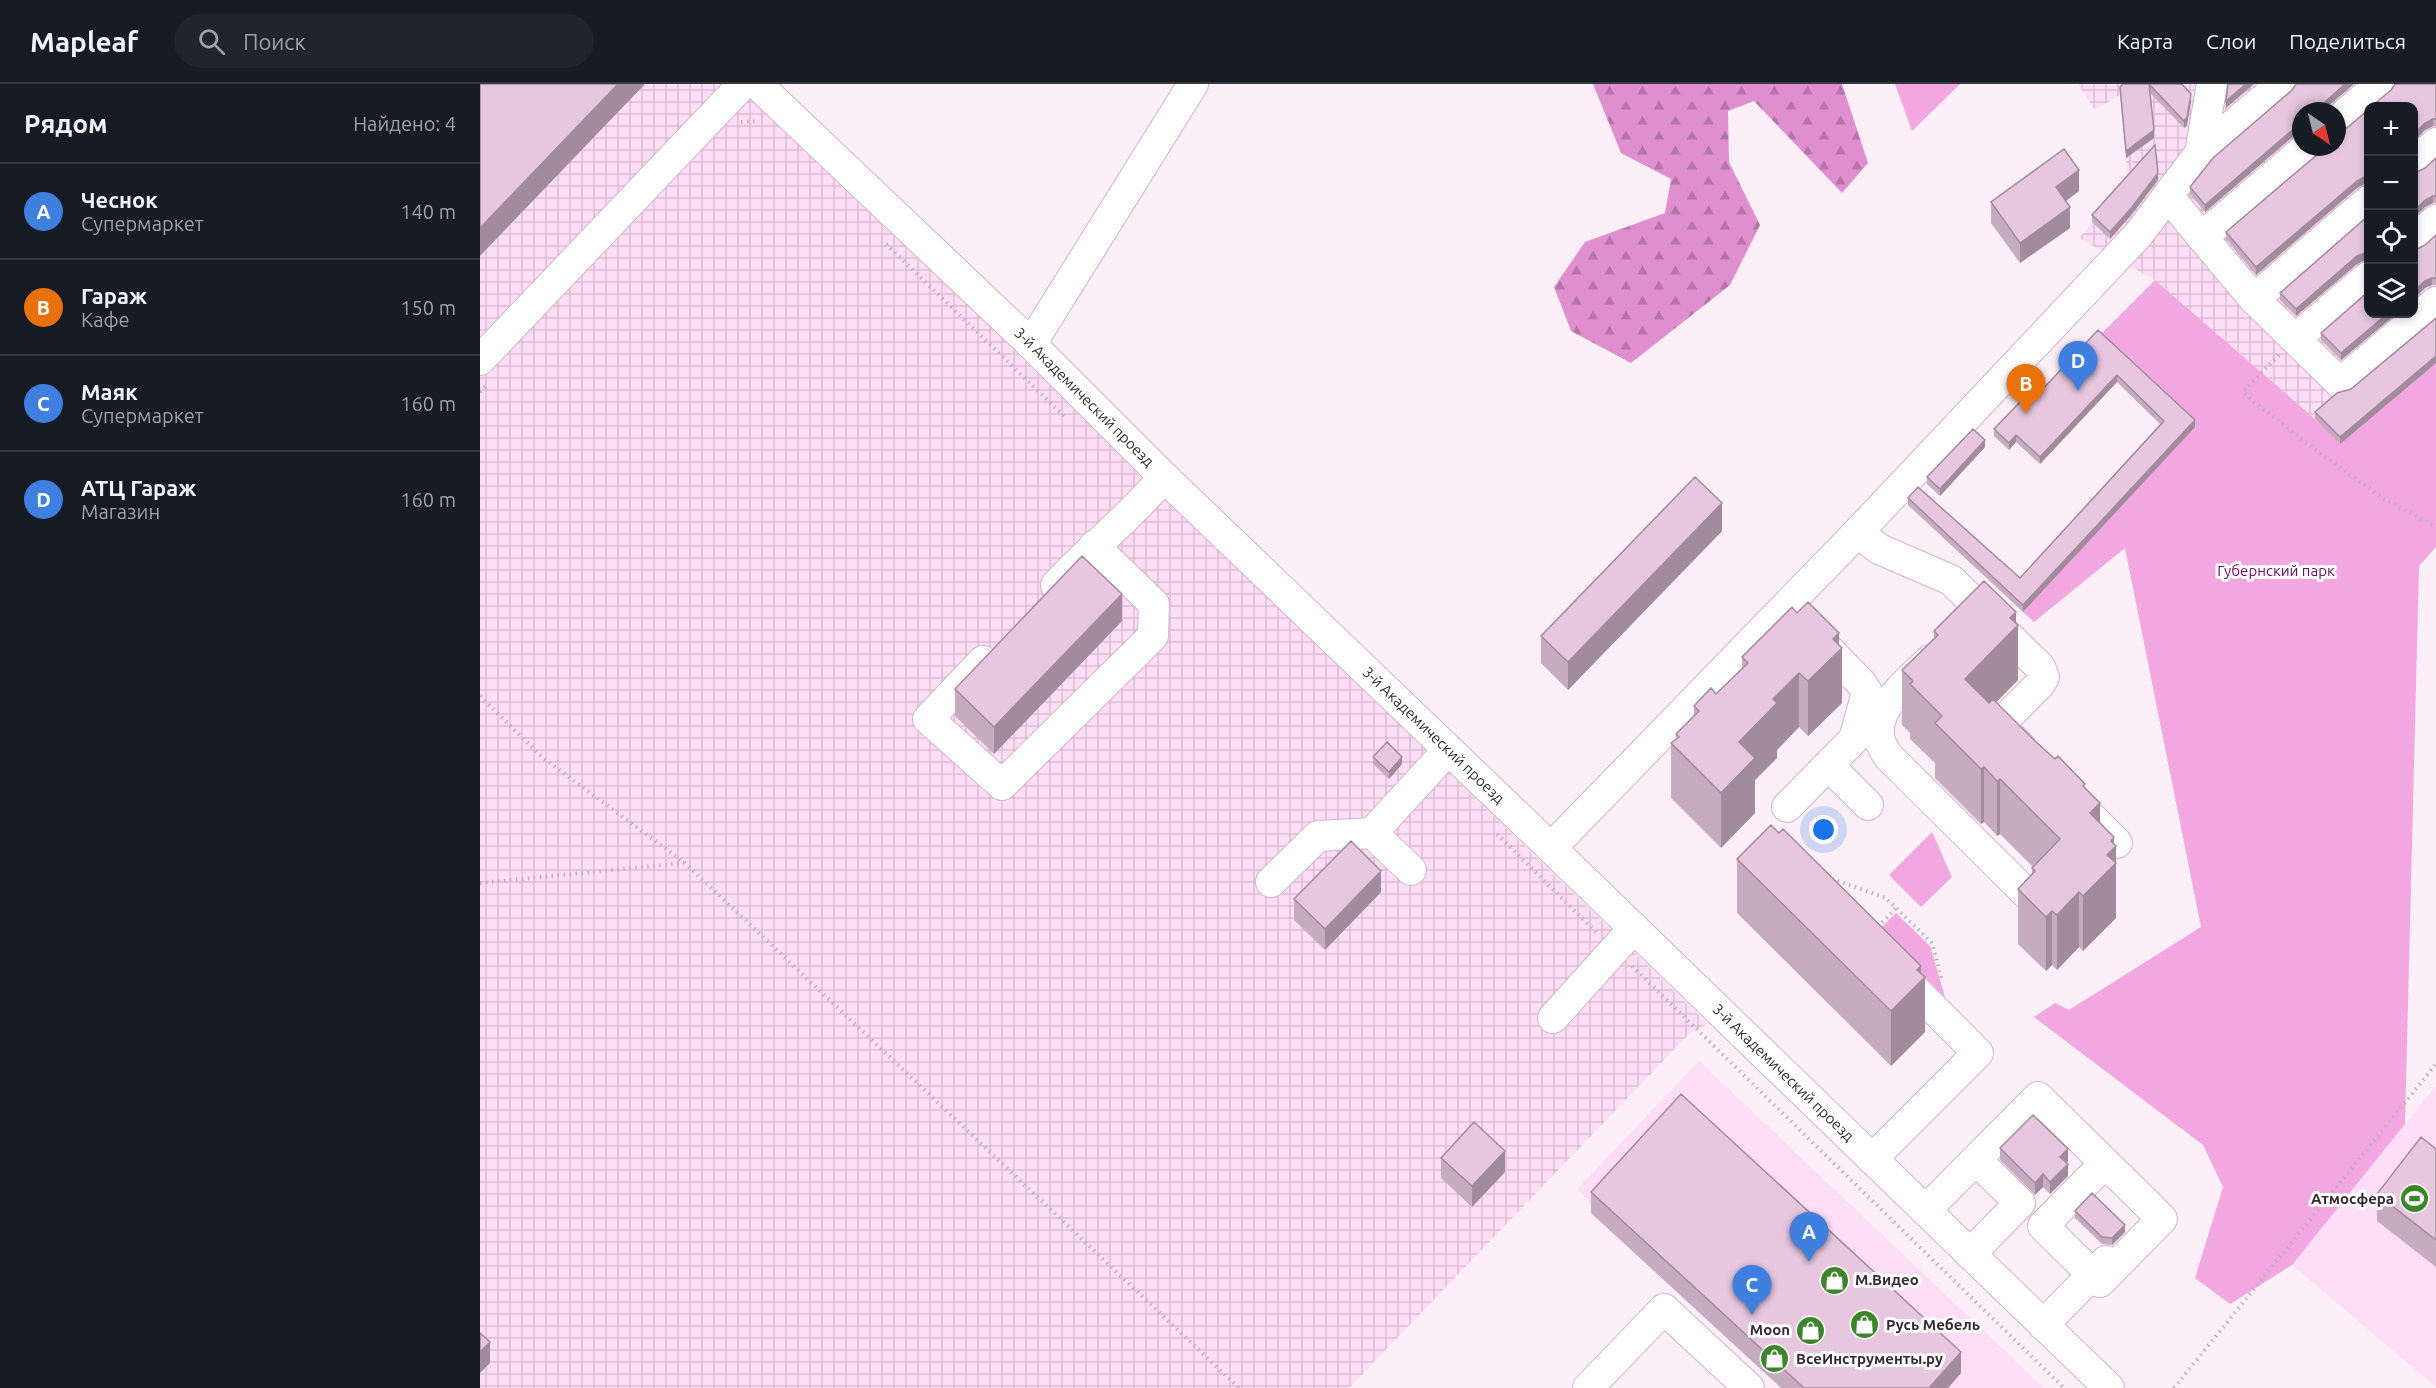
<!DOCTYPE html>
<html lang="ru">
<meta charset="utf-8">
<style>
:root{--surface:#171b24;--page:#20242c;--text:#f1f3f6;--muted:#9ea1a6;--line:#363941;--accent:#ea580c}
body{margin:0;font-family:Ubuntu,sans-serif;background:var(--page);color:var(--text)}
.controls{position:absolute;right:18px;top:18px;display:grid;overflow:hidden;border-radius:12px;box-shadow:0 3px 9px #0003}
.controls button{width:54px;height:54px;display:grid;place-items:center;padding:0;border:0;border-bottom:2px solid var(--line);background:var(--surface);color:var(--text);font:30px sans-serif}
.compass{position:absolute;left:1812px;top:18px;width:54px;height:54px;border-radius:50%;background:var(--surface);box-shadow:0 3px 9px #0003;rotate:145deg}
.you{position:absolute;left:1344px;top:746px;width:21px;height:21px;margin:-15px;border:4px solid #fff;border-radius:50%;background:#1a73e8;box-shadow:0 0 0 9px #1a73e833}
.badge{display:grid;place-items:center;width:39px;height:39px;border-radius:50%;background:var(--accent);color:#fff;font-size:20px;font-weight:700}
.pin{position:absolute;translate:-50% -50px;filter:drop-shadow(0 2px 3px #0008)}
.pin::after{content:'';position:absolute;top:32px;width:21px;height:18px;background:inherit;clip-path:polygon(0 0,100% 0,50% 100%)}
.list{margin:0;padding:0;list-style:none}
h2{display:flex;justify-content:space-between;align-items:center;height:78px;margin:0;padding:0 24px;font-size:26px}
h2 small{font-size:20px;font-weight:400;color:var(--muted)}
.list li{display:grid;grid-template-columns:39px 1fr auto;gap:18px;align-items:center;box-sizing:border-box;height:96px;padding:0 24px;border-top:2px solid var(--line)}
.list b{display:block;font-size:22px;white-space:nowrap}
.list p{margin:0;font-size:20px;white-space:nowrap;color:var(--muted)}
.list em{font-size:20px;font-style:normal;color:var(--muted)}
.icon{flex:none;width:33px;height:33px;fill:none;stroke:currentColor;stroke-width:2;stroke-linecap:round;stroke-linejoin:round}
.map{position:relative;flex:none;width:1956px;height:1304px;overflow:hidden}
header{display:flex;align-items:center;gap:36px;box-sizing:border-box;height:84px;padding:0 30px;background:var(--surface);border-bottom:2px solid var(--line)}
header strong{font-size:28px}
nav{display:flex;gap:33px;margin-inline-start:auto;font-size:21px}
.search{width:420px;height:54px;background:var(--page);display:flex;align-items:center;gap:15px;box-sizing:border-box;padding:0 21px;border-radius:33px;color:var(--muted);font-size:22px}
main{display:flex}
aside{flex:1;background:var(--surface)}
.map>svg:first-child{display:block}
.built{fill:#fedef6}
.industrial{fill:url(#industrial-grid);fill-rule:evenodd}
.forest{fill:url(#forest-firs)}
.park{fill:#f2a7e1}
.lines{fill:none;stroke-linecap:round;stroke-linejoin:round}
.minor-casing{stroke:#d3b3cb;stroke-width:32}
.path{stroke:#bcb0b9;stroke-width:4;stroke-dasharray:1.5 4.5;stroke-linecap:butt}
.minor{stroke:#fff;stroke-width:30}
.wall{fill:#c7abc0}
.shaded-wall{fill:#a28b9c}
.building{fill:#e7c7df;stroke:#a28b9c;stroke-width:1.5}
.labels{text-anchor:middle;stroke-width:6;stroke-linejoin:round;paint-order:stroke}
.street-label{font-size:15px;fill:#342831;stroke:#fff}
.park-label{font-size:15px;fill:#6d0c5f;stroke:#fff}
.poi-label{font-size:15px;font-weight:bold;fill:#342831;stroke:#fff;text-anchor:start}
</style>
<header>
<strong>Mapleaf</strong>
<div class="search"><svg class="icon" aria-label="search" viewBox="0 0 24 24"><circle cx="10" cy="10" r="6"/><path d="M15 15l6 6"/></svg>Поиск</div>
<nav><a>Карта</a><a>Слои</a><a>Поделиться</a></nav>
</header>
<main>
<aside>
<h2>Рядом<small>Найдено: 4</small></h2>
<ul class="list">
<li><span class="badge" style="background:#3f7fe0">A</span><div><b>Чеснок</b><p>Супермаркет</p></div><em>140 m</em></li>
<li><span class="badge" style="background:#e8710a">B</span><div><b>Гараж</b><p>Кафе</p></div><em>150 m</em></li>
<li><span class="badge" style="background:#3f7fe0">C</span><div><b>Маяк</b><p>Супермаркет</p></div><em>160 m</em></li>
<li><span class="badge" style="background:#3f7fe0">D</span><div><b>АТЦ Гараж</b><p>Магазин</p></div><em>160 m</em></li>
</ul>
</aside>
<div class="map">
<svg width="1956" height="1304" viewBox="0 0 1956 1304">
<defs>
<pattern id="industrial-grid" width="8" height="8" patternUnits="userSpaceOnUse" patternTransform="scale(1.5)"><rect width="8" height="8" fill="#fedef6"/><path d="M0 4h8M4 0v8" fill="none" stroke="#dabed3"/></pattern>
<pattern id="forest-firs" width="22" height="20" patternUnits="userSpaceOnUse" patternTransform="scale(1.5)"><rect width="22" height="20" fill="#df8fcd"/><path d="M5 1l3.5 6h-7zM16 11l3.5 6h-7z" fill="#b675a7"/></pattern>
</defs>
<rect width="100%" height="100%" fill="#fceff8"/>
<path class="built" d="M 1219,977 L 1564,1304 L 1303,1304 L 1097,1105 Z
M 1956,1002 L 1956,1303 L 1812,1181 Z"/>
<path class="industrial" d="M 0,0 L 260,0 L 1228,940 L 1210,949 L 869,1304 L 0,1304 Z
M 1598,0 L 1956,0 L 1956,279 L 1860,360 L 1835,335 L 1675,196 L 1599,154 L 1648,99 L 1640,11 L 1615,26 ZM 1888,22 L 1934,22 L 1934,230 L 1888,230 ZM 1821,27 L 1857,27 L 1857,63 L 1821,63 Z"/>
<path class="forest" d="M 1113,0 L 1362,0 L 1388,79 L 1362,109 L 1274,17 L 1248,27 L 1249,78 L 1280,141 L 1250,201 L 1151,279 L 1091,247 L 1074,203 L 1105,158 L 1185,129 L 1191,95 L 1141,69 Z"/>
<path class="park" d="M 1415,0 L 1480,0 L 1432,47 Z
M 1675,196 L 1835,335 L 1860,359 L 1956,279 L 1956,463 L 1939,482 L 1925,1040 L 1812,1181 L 1750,1220 L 1715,1194 L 1743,1103 L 1723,1061 L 1554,933 L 1575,919 L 1589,926 L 1721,843 L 1645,464 L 1554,538 L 1543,528 L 1714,343 L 1618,253 Z
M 1452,748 L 1472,793 L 1441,823 L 1409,791 Z
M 1416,829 L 1450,862 L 1465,913 L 1398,847 Z"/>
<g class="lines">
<defs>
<g id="minor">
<path id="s1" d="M 277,0 L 551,260 L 684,393 L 1071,764 L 1629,1304"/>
<path d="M 1857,37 L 1900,0"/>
<path d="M 1720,69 L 1732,0"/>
<path d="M 1934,78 L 1956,59"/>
<path d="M 1688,112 L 1722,153 L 1827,63"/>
<path d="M 1888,117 L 1774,215 L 1860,299 L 1956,218"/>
<path d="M 1722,153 L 1774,215"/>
<path d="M 1934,155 L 1956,136"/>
<path d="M 1815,255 L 1888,193"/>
<path d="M 551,260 L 713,0"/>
<path d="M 0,276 L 263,0"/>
<path d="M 1378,448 L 1399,465 L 1471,496 L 1560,583 L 1564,593 L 1560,600 L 1528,632 L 1525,638 L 1528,650 L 1541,663"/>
<path d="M 576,501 C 611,464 651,432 684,393"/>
<path d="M 1450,576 C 1425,601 1378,635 1409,673 L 1547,810"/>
<path d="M 503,577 L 448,635 L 522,701 L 673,552 L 674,520 L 614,462"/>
<path d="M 1349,682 L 1388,721"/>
<path d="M 1307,723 L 1374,655 L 1386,612 L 1387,608 L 1382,600 L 1333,550"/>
<path d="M 1605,727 L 1637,759"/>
<path d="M 1071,764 L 1378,448 L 1658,151 L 1720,69 L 1801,0"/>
<path d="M 931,786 L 892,749 L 968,666"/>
<path d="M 791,798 L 838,752 L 892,749"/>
<path d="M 1073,934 L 1154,844"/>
<path d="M 1392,1075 L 1498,969 L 1417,888"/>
<path d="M 1446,1126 L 1558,1013 L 1668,1121 L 1682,1135 L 1620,1198 L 1563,1142 L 1625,1079"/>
<path d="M 1490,1170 L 1540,1119 L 1496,1076"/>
<path d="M 1563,1241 L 1626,1177"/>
<path d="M 1108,1304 L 1184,1225 L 1269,1304"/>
</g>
</defs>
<use href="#minor" class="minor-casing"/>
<path class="path" d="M 261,38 L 277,37 L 279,38
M 406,160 L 584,332
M 1799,271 L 1763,307 L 1773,317 L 1836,366 L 1901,413 L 1956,443
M 0,308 L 8,300
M 0,612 L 62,673 L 205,779 L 759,1304
M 1017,750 L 1118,850
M 1352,795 L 1406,814 L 1452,859 L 1462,896
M 0,799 L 204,779
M 1398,843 L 1416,824
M 1152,882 L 1584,1304
M 1694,1304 L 1956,980"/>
<use href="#minor" class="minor"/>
</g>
<path class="wall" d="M 1702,0 L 1711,17 L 1707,41 L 1704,44 L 1670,9 L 1674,54 L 1646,74 L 1640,3 Z
M 1956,0 L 1956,42 L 1953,42 L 1945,46 L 1911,6 Z
M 1812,6 L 1846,24 L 1821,27 L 1821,48 L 1816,50 L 1725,128 L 1710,110 L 1710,103 Z
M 1888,26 L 1888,100 L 1884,100 L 1877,104 L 1776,191 L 1746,155 L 1746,148 L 1839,69 L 1860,47 L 1868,43 Z
M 1956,74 L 1956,119 L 1953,119 L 1945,123 L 1937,88 L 1945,84 Z
M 1678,96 L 1652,130 L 1630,155 L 1612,138 L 1612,131 Z
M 1599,107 L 1586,117 L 1590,144 L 1540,179 L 1511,139 L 1511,118 Z
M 1888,132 L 1888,176 L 1885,176 L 1877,180 L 1816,232 L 1800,216 L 1800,209 Z
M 1956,151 L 1956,201 L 1952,201 L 1945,204 L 1934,214 L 1934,165 L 1937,165 L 1945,161 Z
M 1888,230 L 1916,230 L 1861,276 L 1841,256 L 1841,249 Z
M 1956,234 L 1956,279 L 1860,360 L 1835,335 L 1835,328 L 1871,305 Z
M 1618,246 L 1715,343 L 1543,528 L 1428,421 L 1428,414 L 1540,494 L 1680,340 L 1637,298 L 1560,380 L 1536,358 L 1529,366 L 1514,352 L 1514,345 L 1546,323 Z
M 1505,363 L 1460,412 L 1447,400 L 1447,393 Z
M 1242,447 L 1088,606 L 1061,579 L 1061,552 Z
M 1317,529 L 1359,561 L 1362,619 L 1328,652 L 1319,643 L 1297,666 L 1297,674 L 1275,696 L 1275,729 L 1241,764 L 1191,714 L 1191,659 L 1196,655 L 1196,650 L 1214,633 L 1214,622 L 1236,610 L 1262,584 L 1262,573 Z
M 642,537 L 514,670 L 475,632 L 475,605 Z
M 1536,539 L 1538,596 L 1516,618 L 1605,705 L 1620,739 L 1636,762 L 1636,834 L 1603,867 L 1599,863 L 1577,886 L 1572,881 L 1566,887 L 1538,860 L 1538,805 L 1552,791 L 1552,784 L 1553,783 L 1520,750 L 1517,752 L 1504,738 L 1501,740 L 1455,694 L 1455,679 L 1430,655 L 1430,649 L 1422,641 L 1422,586 L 1454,554 L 1454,547 Z
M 893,673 L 922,680 L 909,695 L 893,680 Z
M 1257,775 L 1441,889 L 1445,948 L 1411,982 L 1257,829 Z
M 901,808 L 845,866 L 814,836 L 814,815 Z
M 1520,1064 L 1588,1077 L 1586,1079 L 1588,1092 L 1570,1110 L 1563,1103 L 1555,1111 L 1520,1076 Z
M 1956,1065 L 1956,1183 L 1897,1137 L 1897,1110 Z
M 961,1074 L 1025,1088 L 992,1123 L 961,1094 Z
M 1111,1108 L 1481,1289 L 1468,1304 L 1301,1304 L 1111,1129 Z
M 1595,1127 L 1645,1148 L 1632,1161 L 1622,1160 L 1595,1134 Z"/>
<path class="shaded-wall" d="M 138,0 L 165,0 L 0,172 L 0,144 Z
M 1766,0 L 1774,0 L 1746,24 L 1746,17 Z
M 1865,0 L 1874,0 L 1846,24 L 1844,27 L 1841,27 L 1841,24 L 1846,17 Z
M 1711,10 L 1711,17 L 1707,41 L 1704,44 L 1704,37 Z
M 1953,35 L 1953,42 L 1945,46 L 1934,57 L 1934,50 L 1945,39 Z
M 1821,41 L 1821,48 L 1816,50 L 1725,128 L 1725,121 L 1816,43 Z
M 1674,46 L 1674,54 L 1646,74 L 1646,67 Z
M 1599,86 L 1599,107 L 1576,124 L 1576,103 Z
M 1678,89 L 1678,96 L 1652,130 L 1630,155 L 1630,148 Z
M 1884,93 L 1884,100 L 1877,104 L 1776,191 L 1776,183 L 1877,97 Z
M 1953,112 L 1953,119 L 1945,123 L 1934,134 L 1934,127 L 1945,116 Z
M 1590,123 L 1590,144 L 1540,179 L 1540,159 Z
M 1885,169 L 1885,176 L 1877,180 L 1816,232 L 1816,225 L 1877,172 Z
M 1952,194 L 1952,201 L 1945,204 L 1934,214 L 1934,207 L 1945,197 Z
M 1907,230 L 1916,230 L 1861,276 L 1861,269 Z
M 1956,272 L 1956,279 L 1860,360 L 1860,353 Z
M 1637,291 L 1637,298 L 1560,380 L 1560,373 Z
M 1715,336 L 1715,343 L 1543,528 L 1543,521 Z
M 1536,351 L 1536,358 L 1529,366 L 1529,359 Z
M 1505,356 L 1505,363 L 1460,412 L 1460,405 Z
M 1242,419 L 1242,447 L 1088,606 L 1088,578 Z
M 642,510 L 642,537 L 514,670 L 514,643 Z
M 1536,528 L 1536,544 L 1538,541 L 1538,596 L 1485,650 L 1485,595 L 1530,534 Z
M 1359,549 L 1359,567 L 1362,564 L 1362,619 L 1328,652 L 1328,597 L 1353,555 Z
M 1319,589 L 1319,643 L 1297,666 L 1297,674 L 1275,696 L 1275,729 L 1241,764 L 1241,709 L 1259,658 L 1293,615 Z
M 922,673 L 922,680 L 909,695 L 909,688 Z
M 1504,683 L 1504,738 L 1501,740 L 1501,685 Z
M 1520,695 L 1520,750 L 1517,752 L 1517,697 Z
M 1620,719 L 1620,774 L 1610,729 Z
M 1634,753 L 1634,764 L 1636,762 L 1636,834 L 1603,867 L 1603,812 L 1627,771 L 1631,757 Z
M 901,787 L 901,808 L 845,866 L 845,845 Z
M 1599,808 L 1599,863 L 1577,886 L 1577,831 Z
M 1572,827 L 1572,881 L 1566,887 L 1566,833 Z
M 1441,882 L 1441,897 L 1445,893 L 1445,948 L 1411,982 L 1411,927 L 1437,886 Z
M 1588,1065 L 1588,1077 L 1580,1085 L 1580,1073 Z
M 1025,1067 L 1025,1088 L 992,1123 L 992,1102 Z
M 1588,1080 L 1588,1092 L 1570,1110 L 1570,1098 Z
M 1563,1090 L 1563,1103 L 1555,1111 L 1555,1099 Z
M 1645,1141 L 1645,1148 L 1632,1161 L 1632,1154 Z
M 10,1258 L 10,1279 L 0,1289 L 0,1268 Z
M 1481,1268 L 1481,1289 L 1468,1304 L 1449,1304 Z"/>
<path class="building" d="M 0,0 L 138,0 L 0,144 Z
M 1643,0 L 1702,0 L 1711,10 L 1707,33 L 1704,37 L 1669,0 L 1674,46 L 1646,67 L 1640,3 Z
M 1748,0 L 1766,0 L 1746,17 Z
M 1816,0 L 1865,0 L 1846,17 L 1841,24 L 1841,27 L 1821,27 L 1821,41 L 1816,43 L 1725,121 L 1710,103 L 1733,74 L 1812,6 Z
M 1915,0 L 1956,0 L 1956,35 L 1953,35 L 1945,39 L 1934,50 L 1934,22 L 1892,22 L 1911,6 Z
M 1888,26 L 1888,93 L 1884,93 L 1877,97 L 1776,183 L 1746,148 L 1839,69 L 1842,63 L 1857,63 L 1857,47 L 1860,47 L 1868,43 Z
M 1675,61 L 1678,89 L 1652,123 L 1630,148 L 1612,131 Z
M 1584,65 L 1599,86 L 1576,103 L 1590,123 L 1540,159 L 1511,118 Z
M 1956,74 L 1956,112 L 1953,112 L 1945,116 L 1934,127 L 1934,88 L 1937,88 L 1945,84 Z
M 1888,132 L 1888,169 L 1885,169 L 1877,172 L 1816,225 L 1800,209 Z
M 1956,151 L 1956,194 L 1952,194 L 1945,197 L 1934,207 L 1934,165 L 1937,165 L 1945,161 Z
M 1888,208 L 1888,230 L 1907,230 L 1861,269 L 1841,249 Z
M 1956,234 L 1956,272 L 1860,353 L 1835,328 L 1857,309 L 1871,305 Z
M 1618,246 L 1715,336 L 1543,521 L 1428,414 L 1438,403 L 1540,494 L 1684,337 L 1637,291 L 1560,373 L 1536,351 L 1529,359 L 1514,345 L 1540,318 L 1546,323 Z
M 1493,345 L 1505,356 L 1460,405 L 1447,393 Z
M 1215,393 L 1242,419 L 1088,578 L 1061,552 Z
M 602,472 L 642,510 L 514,643 L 475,605 Z
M 1504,497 L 1536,528 L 1530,534 L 1538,541 L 1485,595 L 1509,619 L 1513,615 L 1556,658 L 1575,675 L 1578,672 L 1605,700 L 1603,702 L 1620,719 L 1610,729 L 1634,753 L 1631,757 L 1636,762 L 1627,771 L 1636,779 L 1603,812 L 1599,808 L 1577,831 L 1572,827 L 1566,833 L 1538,805 L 1555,787 L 1552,784 L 1580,755 L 1520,695 L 1517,697 L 1504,683 L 1501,685 L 1455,639 L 1462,632 L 1430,600 L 1433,597 L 1422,586 L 1458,551 L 1454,547 Z
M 1328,518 L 1359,549 L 1353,555 L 1362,564 L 1328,597 L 1319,589 L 1293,615 L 1297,619 L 1259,658 L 1275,674 L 1241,709 L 1191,659 L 1199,653 L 1196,650 L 1219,627 L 1214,622 L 1231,604 L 1236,610 L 1268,579 L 1262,573 L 1312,523 L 1317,529 Z
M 907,658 L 922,673 L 909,688 L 893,673 Z
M 1291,741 L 1299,749 L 1303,745 L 1441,882 L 1437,886 L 1445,893 L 1411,927 L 1257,775 Z
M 871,757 L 901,787 L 845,845 L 814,815 Z
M 1201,1010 L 1481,1268 L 1449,1304 L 1324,1304 L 1111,1108 Z
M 1553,1031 L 1588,1065 L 1580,1073 L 1588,1080 L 1570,1098 L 1563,1090 L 1555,1099 L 1520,1064 Z
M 994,1038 L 1025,1067 L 992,1102 L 961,1074 Z
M 1941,1053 L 1956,1065 L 1956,1156 L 1897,1110 Z
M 1612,1109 L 1645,1141 L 1632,1154 L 1622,1153 L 1595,1127 Z
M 0,1249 L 10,1258 L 0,1268 Z"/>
<defs>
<symbol id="stadium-disc" viewBox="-11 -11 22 22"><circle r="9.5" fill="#3c852c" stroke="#fff"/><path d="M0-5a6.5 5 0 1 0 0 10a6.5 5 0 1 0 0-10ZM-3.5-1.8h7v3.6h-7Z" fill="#fff"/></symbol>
<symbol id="shop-disc" viewBox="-11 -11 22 22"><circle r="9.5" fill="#3c852c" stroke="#fff"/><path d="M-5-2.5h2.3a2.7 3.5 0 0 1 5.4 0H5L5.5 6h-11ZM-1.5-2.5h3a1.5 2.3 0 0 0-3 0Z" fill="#fff"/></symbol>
</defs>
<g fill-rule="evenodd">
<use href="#stadium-disc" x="1918" y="1098" width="33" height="33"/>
<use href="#shop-disc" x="1338" y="1180" width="33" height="33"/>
<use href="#shop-disc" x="1368" y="1224" width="33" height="33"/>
<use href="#shop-disc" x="1314" y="1230" width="33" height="33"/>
<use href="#shop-disc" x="1278" y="1258" width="33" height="33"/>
</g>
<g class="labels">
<g class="street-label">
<text dy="5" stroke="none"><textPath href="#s1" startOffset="453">3-й Академический проезд</textPath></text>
<text dy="5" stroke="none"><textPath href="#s1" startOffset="939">3-й Академический проезд</textPath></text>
<text dy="5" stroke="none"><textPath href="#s1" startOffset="1425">3-й Академический проезд</textPath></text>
</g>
<g class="park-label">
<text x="1796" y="492">Губернский парк</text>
</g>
<g class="poi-label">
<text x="1914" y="1120" text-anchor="end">Атмосфера</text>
<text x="1375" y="1201">М.Видео</text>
<text x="1406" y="1246">Русь Мебель</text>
<text x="1310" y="1251" text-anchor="end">Moon</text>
<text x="1316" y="1280">ВсеИнструменты.ру</text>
</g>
</g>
</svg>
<div class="controls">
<button>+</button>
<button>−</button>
<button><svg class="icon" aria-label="locate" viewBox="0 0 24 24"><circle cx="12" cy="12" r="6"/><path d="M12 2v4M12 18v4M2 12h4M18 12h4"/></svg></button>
<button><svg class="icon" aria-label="layers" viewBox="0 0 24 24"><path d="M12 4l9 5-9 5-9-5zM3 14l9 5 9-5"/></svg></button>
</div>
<svg class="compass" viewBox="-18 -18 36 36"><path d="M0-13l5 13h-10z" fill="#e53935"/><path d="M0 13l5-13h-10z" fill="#9ea1a6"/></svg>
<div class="you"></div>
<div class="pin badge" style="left:1329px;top:1178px;background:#3f7fe0">A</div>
<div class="pin badge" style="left:1546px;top:330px;background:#e8710a">B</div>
<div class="pin badge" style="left:1272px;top:1231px;background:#3f7fe0">C</div>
<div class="pin badge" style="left:1598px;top:307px;background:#3f7fe0">D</div>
</div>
</main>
